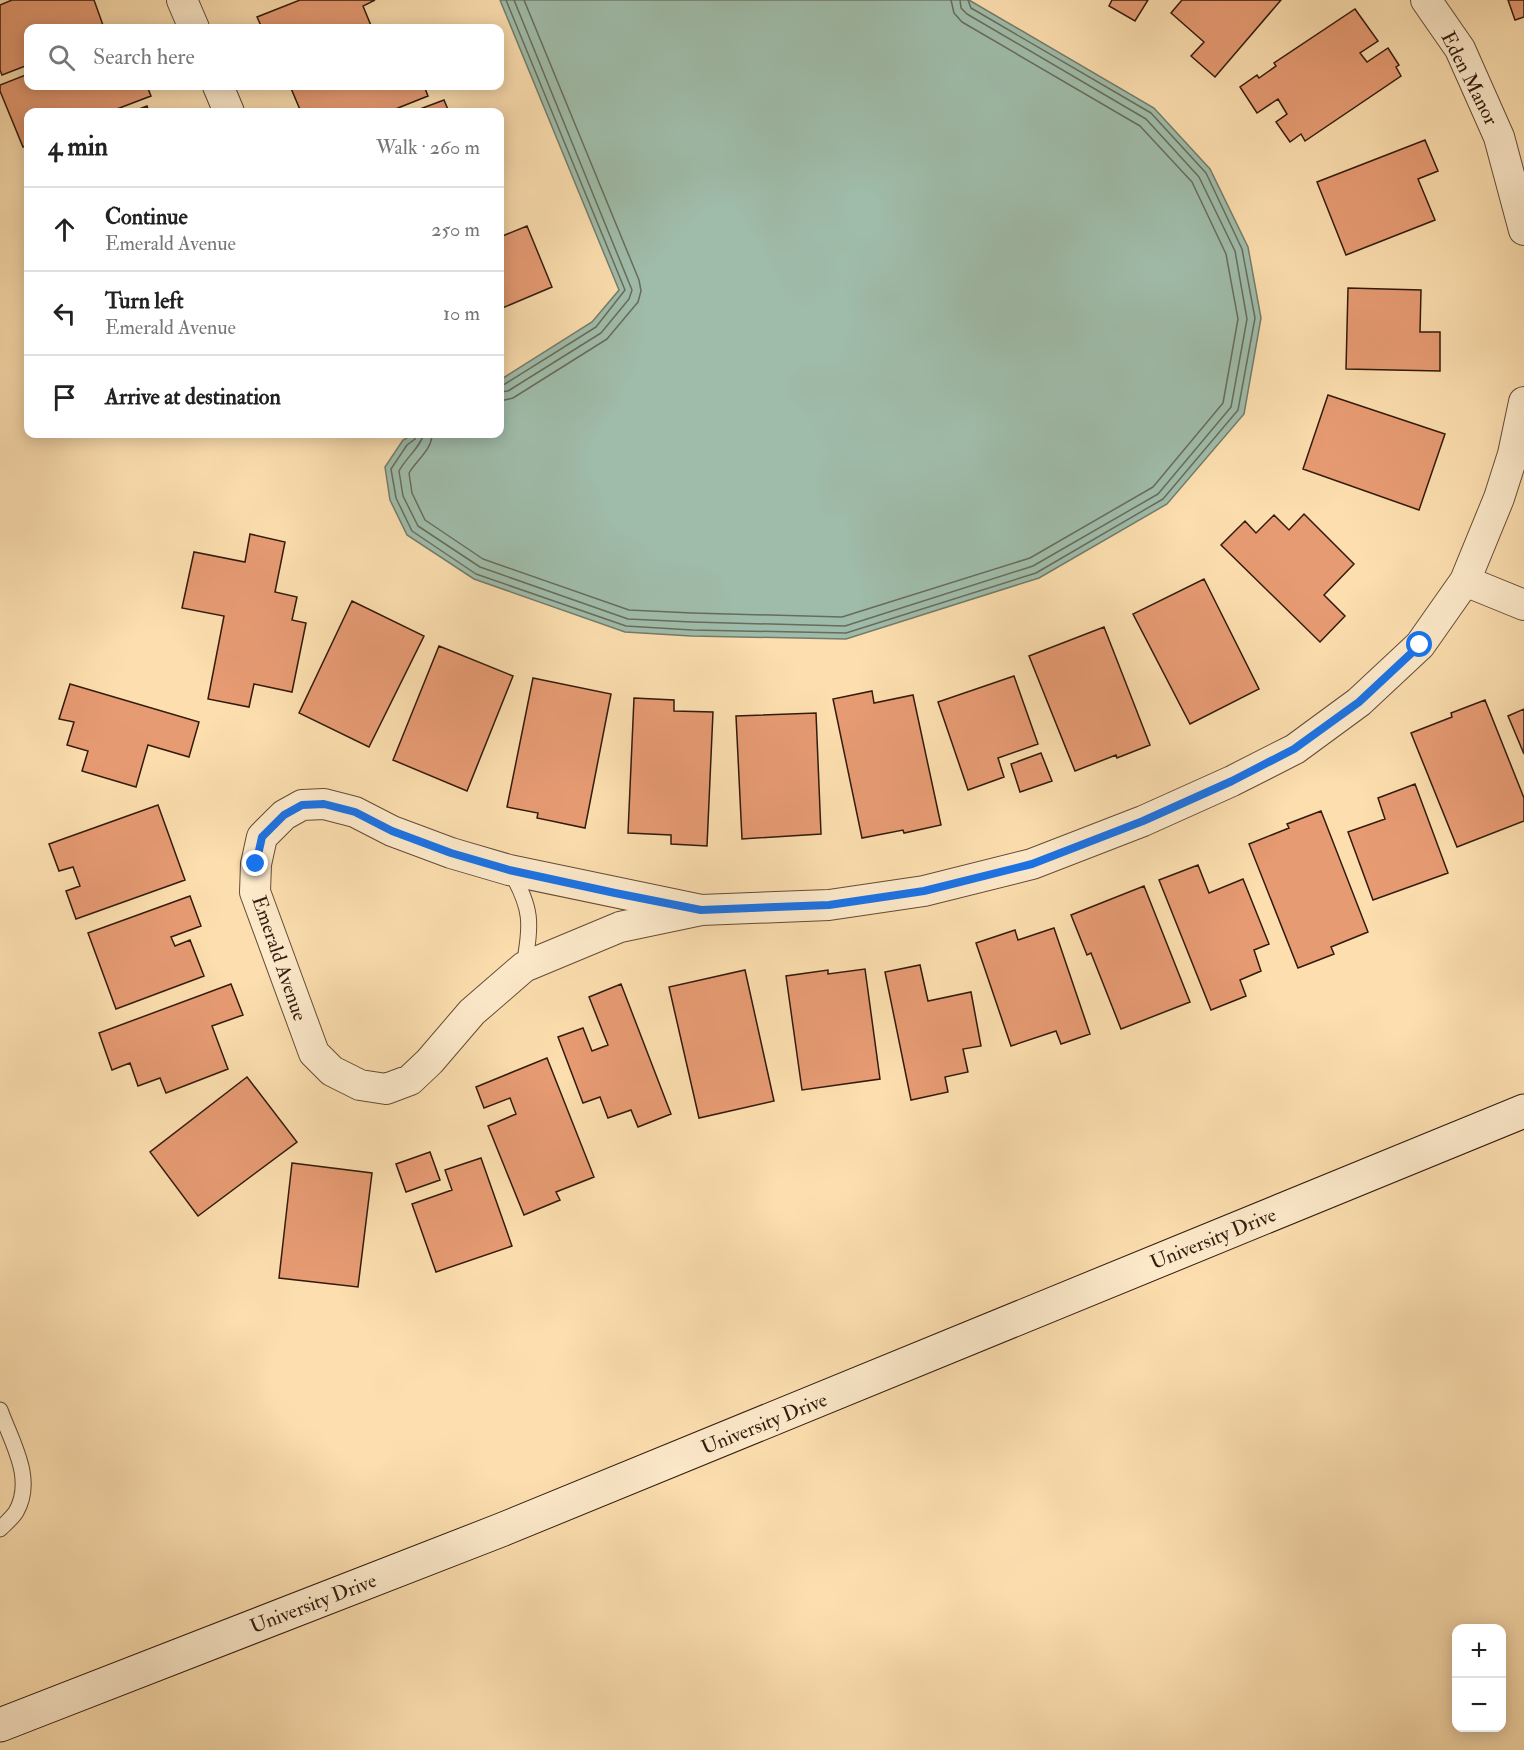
<!DOCTYPE html>
<meta charset="utf-8">
<style>
:root{--surface:#fff;--page:#f2f2f2;--text:#222;--muted:#767676;--line:#e0e0e0}
body{margin:0;font-family:"IM FELL Double Pica",serif;background:var(--page);color:var(--text)}
.controls{position:absolute;right:18px;bottom:18px;display:grid;overflow:hidden;border-radius:12px;box-shadow:0 3px 15px #0003}
.controls button{width:54px;height:54px;display:grid;place-items:center;padding:0;border:0;border-bottom:2px solid var(--line);background:var(--surface);color:var(--text);font:30px sans-serif}
.stop{position:absolute;width:18px;height:18px;margin:-14px;border:4px solid #1a73e8;border-radius:50%;background:#fff}
.stop.end{background:#1a73e8;border-color:#fff;box-shadow:0 2px 6px #0008}
.list{margin:0;padding:0;list-style:none}
h2{display:flex;justify-content:space-between;align-items:center;height:78px;margin:0;padding:0 24px;font-size:26px}
h2 small{font-size:20px;font-weight:400;color:var(--muted)}
.list li{display:grid;grid-template-columns:39px 1fr auto;gap:18px;align-items:center;box-sizing:border-box;height:84px;padding:0 24px;border-top:2px solid var(--line)}
.list b{display:block;font-size:22px;white-space:nowrap}
.list p{margin:0;font-size:20px;white-space:nowrap;color:var(--muted)}
.list em{font-size:20px;font-style:normal;color:var(--muted)}
.icon{flex:none;width:33px;height:33px;fill:none;stroke:currentColor;stroke-width:2;stroke-linecap:round;stroke-linejoin:round}
.map{position:relative;flex:none;width:1524px;height:1750px;overflow:hidden}
.search{position:absolute;background:var(--surface);box-shadow:0 3px 15px #0003;left:24px;top:24px;width:480px;height:66px;display:flex;align-items:center;gap:15px;box-sizing:border-box;padding:0 21px;border-radius:12px;color:var(--muted);font-size:22px}
.panel{position:absolute;background:var(--surface);box-shadow:0 3px 15px #0003;left:24px;top:108px;width:480px;height:330px;border-radius:12px}
.map>svg:first-child{display:block}
.water{fill:#9fbcaa;stroke:#737c6b;stroke-width:1.5}
.lines{fill:none;stroke-linecap:round;stroke-linejoin:round}
.shore{stroke:#686c5c;stroke-width:1.5}
.building{fill:#e79b73;stroke:#321b0d;stroke-width:1.5}
.lane-casing{stroke:#644c36;stroke-width:17}
.street-casing{stroke:#644c36;stroke-width:32}
.secondary-casing{stroke:#321b0d;stroke-width:35}
.lane{stroke:#fdeacb;stroke-width:15}
.street{stroke:#fdeacb;stroke-width:30}
.secondary{stroke:#fdeacb;stroke-width:33}
.route{stroke:#1a73e8;stroke-width:8}
.labels{text-anchor:middle;stroke-width:6;stroke-linejoin:round;paint-order:stroke}
.street-label{font-size:20px;fill:#321b0d;stroke:#fdeacb}
</style>
<div class="map">
<svg width="1524" height="1750" viewBox="0 0 1524 1750">
<rect width="100%" height="100%" fill="#fcdeaf"/>
<filter id="stains"><feTurbulence type="fractalNoise" baseFrequency=".00333" numOctaves="4"/><feColorMatrix values="0 0 0 0 .2 0 0 0 0 .09 0 0 0 0 .02 0 0 0 .5 -.17"/></filter>
<radialGradient id="worn" r=".72"><stop offset=".6" stop-color="#630" stop-opacity="0"/><stop offset="1" stop-color="#630" stop-opacity=".3"/></radialGradient>
<path class="water" d="M 500,0 L 969,0 L 1154,108 L 1210,169 L 1248,247 L 1261,318 L 1244,414 L 1167,504 L 1039,578 L 846,639 L 691,636 L 625,632 L 474,579 L 407,535 L 390,500 L 385,467 L 403,440 L 414,434 L 500,434 L 500,380 L 592,322 L 619,290 Z"/>
<g class="lines">
<path class="shore" d="M 500,385 L 505,384 L 596,327 L 625,290 L 506,0
M 500,392 L 508,391 L 601,333 L 629,299 L 632,290 L 514,0
M 500,401 L 513,398 L 607,339 L 638,302 L 641,291 L 639,280 L 524,0
M 416,434 L 415,439 L 407,445 L 391,469 L 396,498 L 412,531 L 476,574 L 626,626 L 692,630 L 846,633 L 1036,573 L 1163,499 L 1238,410 L 1255,318 L 1242,249 L 1206,173 L 1151,113 L 971,8 L 968,0
M 423,434 C 423,444 405,459 399,471 L 403,496 L 418,526 L 480,567 L 628,619 L 692,622 L 845,626 L 1033,566 L 1158,494 L 1231,407 L 1247,319 L 1235,251 L 1199,177 L 1146,119 L 967,14 L 961,8 L 960,0
M 432,434 C 432,450 417,459 409,473 L 412,493 L 425,520 L 483,559 L 629,610 L 692,613 L 842,617 L 1030,558 L 1153,487 L 1223,403 L 1238,319 L 1226,254 L 1192,182 L 1140,126 L 962,22 L 954,13 L 951,0"/>
</g>
<path class="building" d="M 12,0 L 94,0 L 104,28 L 28,28 L 28,65 L 2,75 L 0,70 L 0,5 Z
M 300,0 L 375,0 L 363,6 L 372,28 L 262,28 L 257,17 Z
M 1112,0 L 1148,0 L 1135,21 L 1109,6 Z
M 1182,0 L 1281,0 L 1215,77 L 1191,56 L 1204,42 L 1171,13 Z
M 1508,0 L 1524,0 L 1524,17 L 1515,20 Z
M 1355,9 L 1378,41 L 1360,53 L 1367,62 L 1388,48 L 1399,65 L 1396,67 L 1401,76 L 1305,141 L 1301,134 L 1290,142 L 1276,122 L 1287,114 L 1278,99 L 1257,113 L 1240,87 L 1257,75 L 1259,78 L 1276,66 L 1274,63 Z
M 28,74 L 28,86 L 147,86 L 151,96 L 109,112 L 28,112 L 28,145 L 23,147 L 0,91 L 0,85 Z
M 290,86 L 424,86 L 428,96 L 388,112 L 315,112 L 314,110 L 301,112 Z
M 444,100 L 449,112 L 412,112 Z
M 147,106 L 149,112 L 131,112 Z
M 1425,140 L 1438,171 L 1418,179 L 1435,220 L 1346,255 L 1317,182 Z
M 527,226 L 552,287 L 500,309 L 500,237 Z
M 1348,288 L 1421,290 L 1420,332 L 1440,332 L 1440,371 L 1346,369 Z
M 1328,395 L 1445,434 L 1419,510 L 1303,469 Z
M 1304,514 L 1354,564 L 1324,595 L 1345,616 L 1320,642 L 1221,545 L 1245,521 L 1256,533 L 1274,515 L 1289,530 Z
M 250,534 L 285,542 L 275,592 L 297,597 L 292,620 L 306,623 L 292,692 L 254,684 L 249,707 L 208,699 L 224,616 L 182,608 L 194,552 L 245,562 Z
M 1204,579 L 1259,689 L 1190,724 L 1133,614 Z
M 352,601 L 424,636 L 369,747 L 299,713 Z
M 1104,627 L 1150,745 L 1117,758 L 1116,755 L 1075,771 L 1029,656 Z
M 439,646 L 513,676 L 467,791 L 393,760 Z
M 1014,676 L 1038,744 L 998,758 L 1004,777 L 968,790 L 938,702 Z
M 533,678 L 611,694 L 585,828 L 537,818 L 538,813 L 507,807 Z
M 70,684 L 199,722 L 189,757 L 148,745 L 136,787 L 82,771 L 88,751 L 67,745 L 74,722 L 59,719 Z
M 872,691 L 874,703 L 913,695 L 941,825 L 904,833 L 903,830 L 862,838 L 833,699 Z
M 634,698 L 674,700 L 674,711 L 713,712 L 707,846 L 671,844 L 671,835 L 628,833 Z
M 1485,700 L 1524,798 L 1524,821 L 1457,847 L 1411,733 L 1452,717 L 1451,713 Z
M 1524,709 L 1524,754 L 1508,716 Z
M 816,713 L 821,834 L 742,839 L 736,716 Z
M 1041,753 L 1052,781 L 1020,792 L 1011,764 Z
M 1415,784 L 1448,873 L 1373,900 L 1348,832 L 1385,819 L 1378,798 Z
M 158,805 L 185,880 L 76,919 L 66,891 L 80,886 L 73,867 L 59,871 L 49,844 Z
M 1321,811 L 1368,932 L 1331,947 L 1334,954 L 1298,968 L 1249,844 L 1289,828 L 1287,824 Z
M 1198,865 L 1209,893 L 1243,879 L 1269,944 L 1254,950 L 1261,971 L 1240,980 L 1246,996 L 1211,1010 L 1159,880 Z
M 1144,886 L 1190,1002 L 1121,1029 L 1091,953 L 1087,955 L 1071,915 Z
M 190,896 L 201,926 L 171,937 L 175,946 L 190,940 L 204,976 L 116,1009 L 88,933 Z
M 1054,928 L 1090,1034 L 1061,1044 L 1056,1031 L 1011,1046 L 976,943 L 1015,930 L 1018,940 Z
M 920,965 L 928,1001 L 971,992 L 981,1046 L 963,1049 L 968,1072 L 945,1077 L 948,1092 L 911,1100 L 885,972 Z
M 865,969 L 880,1079 L 802,1090 L 786,976 L 828,970 L 828,974 Z
M 745,970 L 774,1101 L 699,1118 L 669,987 Z
M 231,984 L 243,1015 L 212,1026 L 228,1069 L 166,1093 L 160,1078 L 138,1086 L 130,1063 L 112,1070 L 99,1033 Z
M 621,984 L 671,1114 L 638,1127 L 631,1110 L 608,1118 L 600,1097 L 583,1103 L 558,1037 L 583,1028 L 592,1051 L 608,1045 L 589,997 Z
M 547,1058 L 594,1177 L 556,1192 L 560,1200 L 524,1215 L 488,1126 L 516,1114 L 510,1098 L 484,1108 L 476,1087 Z
M 247,1077 L 297,1142 L 198,1216 L 150,1152 Z
M 430,1152 L 440,1180 L 406,1192 L 396,1164 Z
M 481,1158 L 512,1246 L 436,1272 L 412,1204 L 452,1190 L 445,1170 Z
M 292,1163 L 372,1173 L 358,1287 L 279,1278 Z"/>
<g class="lines">
<defs>
<path id="lane" d="M 510,870 C 533,910 531,922 524,967
M 0,1410 C 12,1443 35,1479 16,1512 C 12,1518 5,1524 0,1529"/>
<path id="street" d="M 182,0 L 194,28
M 1426,0 L 1460,49 L 1499,137 L 1524,230
M 218,86 L 229,112
M 1465,581 L 1524,605
M 701,910 L 620,927 L 524,967 L 472,1012 L 430,1061 L 410,1080 L 386,1089 L 360,1085 L 332,1071 L 314,1053 L 255,892 L 256,864 L 262,837 L 284,815 L 302,805 L 324,804 L 355,812 L 392,831 L 451,853 L 509,870 L 701,910 L 829,905 L 924,891 L 1032,864 L 1143,821 L 1232,781 L 1295,749 L 1359,702 L 1420,645 L 1465,581 L 1499,498 L 1513,454 L 1524,402"/>
<path id="secondary" d="M 0,1725 L 501,1530 L 1524,1111"/>
</defs>
<use href="#lane" class="lane-casing"/>
<use href="#street" class="street-casing"/>
<use href="#secondary" class="secondary-casing"/>
<use href="#lane" class="lane"/>
<use href="#street" class="street"/>
<use href="#secondary" class="secondary"/>
</g>
<g class="lines">
<path class="route" d="M 256,864 L 262,837 L 284,815 L 302,805 L 324,804 L 355,812 L 392,831 L 451,853 L 509,870 L 615,893 L 701,910 L 829,905 L 924,891 L 1032,864 L 1143,821 L 1232,781 L 1294,749 L 1359,702 L 1420,645"/>
</g>
<g class="labels">
<g class="street-label">
<text transform="translate(1470 78) rotate(63)" y="7">Eden Manor</text>
<text transform="translate(280 958) rotate(71)" y="7">Emerald Avenue</text>
<text transform="translate(1213 1238) rotate(-22)" y="7">University Drive</text>
<text transform="translate(764 1423) rotate(-22)" y="7">University Drive</text>
<text transform="translate(313 1603) rotate(-21)" y="7">University Drive</text>
</g>
</g>
<rect width="100%" height="100%" filter="url(#stains)"/>
<rect width="100%" height="100%" fill="url(#worn)"/>
</svg>
<div class="controls">
<button>+</button>
<button>−</button>
</div>
<div class="stop" style="left:1420px;top:645px"></div>
<div class="stop end" style="left:256px;top:864px"></div>
<div class="search"><svg class="icon" aria-label="search" viewBox="0 0 24 24"><circle cx="10" cy="10" r="6"/><path d="M15 15l6 6"/></svg>Search here</div>
<section class="panel">
<h2>4 min<small>Walk · 260 m</small></h2>
<ul class="list">
<li><svg class="icon" aria-label="ahead" viewBox="0 0 24 24"><path d="M12 20V5M6 11l6-6 6 6"/></svg><div><b>Continue</b><p>Emerald Avenue</p></div><em>250 m</em></li>
<li><svg class="icon" aria-label="left" viewBox="0 0 24 24"><path d="M17 20v-9H6M10 6l-5 5 5 5"/></svg><div><b>Turn left</b><p>Emerald Avenue</p></div><em>10 m</em></li>
<li><svg class="icon" aria-label="arrive" viewBox="0 0 24 24"><path d="M6 21V4h12l-3 4 3 4H6"/></svg><div><b>Arrive at destination</b></div></li>
</ul>
</section>
</div>
